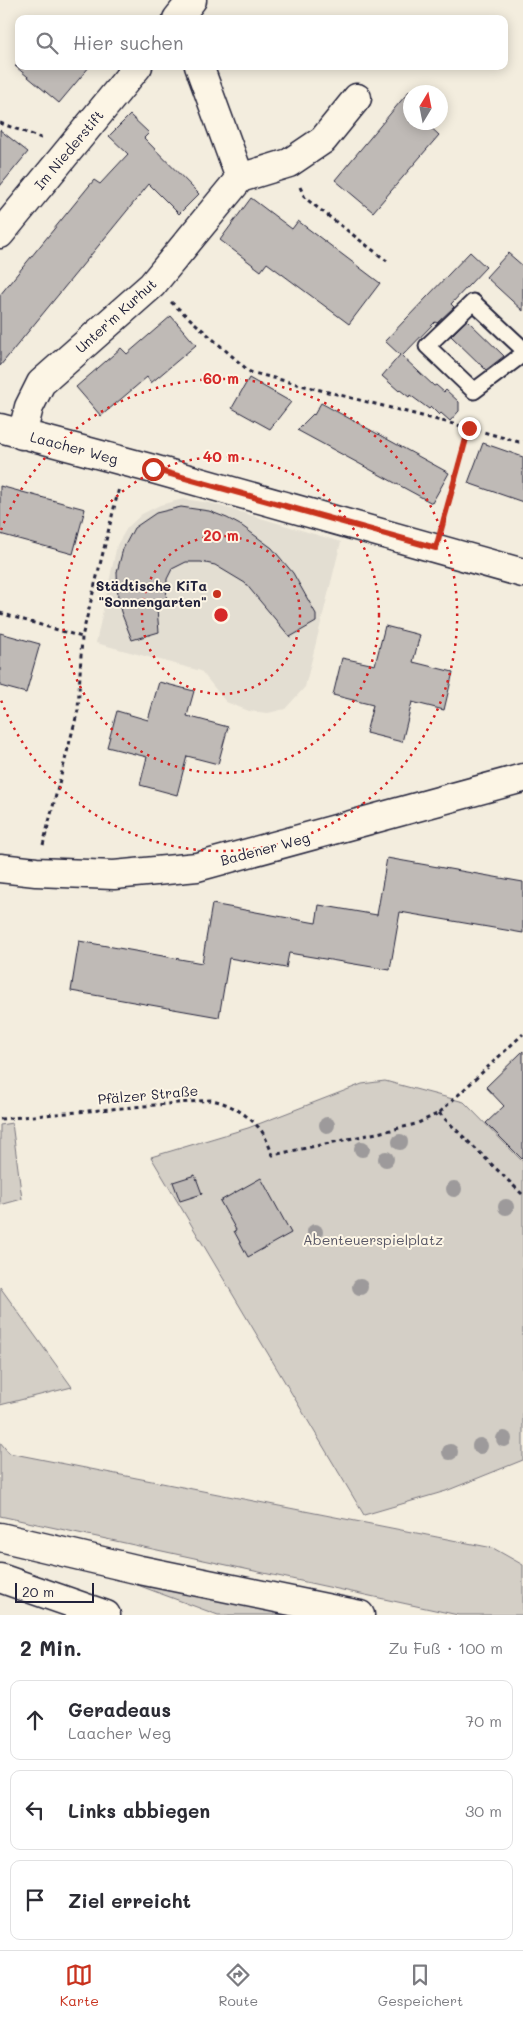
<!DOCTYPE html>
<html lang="de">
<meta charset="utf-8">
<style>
:root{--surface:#fff;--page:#f2f2f3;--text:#2b2b33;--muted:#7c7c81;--line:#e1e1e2;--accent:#c8321e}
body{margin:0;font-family:Mali,sans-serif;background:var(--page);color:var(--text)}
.compass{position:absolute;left:403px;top:85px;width:45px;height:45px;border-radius:50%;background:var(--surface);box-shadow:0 2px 12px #0003;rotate:10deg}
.scale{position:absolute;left:15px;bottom:12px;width:79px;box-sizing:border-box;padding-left:5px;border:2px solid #22223b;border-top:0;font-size:14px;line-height:18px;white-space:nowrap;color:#22223b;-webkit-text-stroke:4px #fcf5e5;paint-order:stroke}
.stop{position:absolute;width:15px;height:15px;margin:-11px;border:4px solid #c8321e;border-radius:50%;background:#fff}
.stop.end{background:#c8321e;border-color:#fff;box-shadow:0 1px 5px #0008}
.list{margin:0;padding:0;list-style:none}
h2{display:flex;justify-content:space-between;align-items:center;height:65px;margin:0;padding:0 20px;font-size:21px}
h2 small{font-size:16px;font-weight:400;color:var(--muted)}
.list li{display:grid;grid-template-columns:32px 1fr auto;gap:15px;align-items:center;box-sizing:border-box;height:80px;margin:0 10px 10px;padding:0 10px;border:1px solid var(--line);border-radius:10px}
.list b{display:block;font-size:19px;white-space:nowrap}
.list p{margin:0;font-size:16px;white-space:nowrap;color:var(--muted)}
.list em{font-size:16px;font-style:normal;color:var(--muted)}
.icon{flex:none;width:28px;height:28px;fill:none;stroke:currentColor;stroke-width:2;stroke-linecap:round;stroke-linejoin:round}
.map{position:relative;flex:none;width:523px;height:1615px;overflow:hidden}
.search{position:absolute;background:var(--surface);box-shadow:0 2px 12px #0003;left:15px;right:15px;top:15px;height:55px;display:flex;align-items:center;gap:12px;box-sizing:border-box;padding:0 18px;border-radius:10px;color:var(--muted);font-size:19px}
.sheet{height:335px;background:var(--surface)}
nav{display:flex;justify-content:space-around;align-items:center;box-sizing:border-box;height:70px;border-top:1px solid var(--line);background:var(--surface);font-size:14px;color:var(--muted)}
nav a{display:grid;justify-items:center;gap:2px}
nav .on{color:var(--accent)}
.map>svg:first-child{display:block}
.built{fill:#e3ded2}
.green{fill:#d4cfc6;stroke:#7b7880}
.building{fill:#bfbab6;stroke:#22223b}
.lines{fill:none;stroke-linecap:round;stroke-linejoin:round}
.lane-casing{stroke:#22223b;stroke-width:19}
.street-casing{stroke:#22223b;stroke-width:31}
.highway-casing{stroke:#22223b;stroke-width:31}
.path{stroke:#22223b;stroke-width:3;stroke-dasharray:4 4;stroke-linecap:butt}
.lane{stroke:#fcf5e5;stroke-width:15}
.street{stroke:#fcf5e5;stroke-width:28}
.highway{stroke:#fcf5e5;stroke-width:28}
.tree{fill:#9d9a9b}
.route{stroke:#c8321e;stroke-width:6}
.ring{fill:none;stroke:#d62828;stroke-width:2.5;stroke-dasharray:2.5 5}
.poi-dot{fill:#c8321e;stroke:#fcf5e5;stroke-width:2}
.labels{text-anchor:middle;stroke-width:4;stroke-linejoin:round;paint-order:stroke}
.street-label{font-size:14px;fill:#22223b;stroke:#fcf5e5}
.poi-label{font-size:14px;font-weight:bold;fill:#22223b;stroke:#fcf5e5;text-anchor:end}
.park-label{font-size:14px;fill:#575665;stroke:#fcf5e5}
.centre{fill:#d62828;stroke:#fcf5e5;stroke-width:2.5}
.ring-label{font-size:15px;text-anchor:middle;font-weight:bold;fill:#d62828;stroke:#fcf5e5;stroke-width:4;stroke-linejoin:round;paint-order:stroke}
</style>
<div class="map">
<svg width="523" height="1615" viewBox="0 0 523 1615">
<rect width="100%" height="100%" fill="#f3edde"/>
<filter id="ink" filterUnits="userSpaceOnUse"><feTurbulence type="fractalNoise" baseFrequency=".02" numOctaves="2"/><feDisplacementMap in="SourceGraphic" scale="10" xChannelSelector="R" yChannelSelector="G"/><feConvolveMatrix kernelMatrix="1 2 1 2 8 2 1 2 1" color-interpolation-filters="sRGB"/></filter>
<g filter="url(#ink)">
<path class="built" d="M 183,499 L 210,503 L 341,542 L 305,687 L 285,709 L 268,713 L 249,711 L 226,702 L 201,671 L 96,643 L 117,545 L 127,528 L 142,514 L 160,505 Z"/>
<path class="green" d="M 385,1081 L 464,1102 L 523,1162 L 523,1460 L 446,1491 L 364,1515 L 151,1157 L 248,1128 L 362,1084 Z
M 12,1123 L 22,1199 L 0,1205 L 0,1125 Z
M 0,1287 L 72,1387 L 0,1405 Z
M 0,1442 L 9,1453 L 493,1548 L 523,1565 L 523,1615 L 458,1615 L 0,1516 Z
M 100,1571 L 288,1615 L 218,1615 Z"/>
<path class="building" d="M 15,66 L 90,66 L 59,103 Z
M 410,90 L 410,122 L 425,122 L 439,135 L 373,212 L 335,180 Z
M 130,115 L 149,133 L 144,138 L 199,194 L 179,214 L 149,184 L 0,366 L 0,295 L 94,180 L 100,184 L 128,154 L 109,136 Z
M 0,130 L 28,152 L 0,186 Z
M 251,198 L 292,229 L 298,221 L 380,283 L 349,324 L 267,263 L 261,271 L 220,240 Z
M 470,252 L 486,267 L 451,304 L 454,307 L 437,323 L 435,322 L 402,356 L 434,386 L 436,385 L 444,392 L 446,390 L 459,402 L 459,411 L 450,421 L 441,413 L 439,415 L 431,407 L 429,409 L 410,395 L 409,397 L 400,390 L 399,391 L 382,376 L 400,355 L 385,341 Z
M 508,253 L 523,266 L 523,311 L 486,277 Z
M 171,316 L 196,345 L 151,383 L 147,377 L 101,416 L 76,387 L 121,348 L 127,354 Z
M 467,320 L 504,356 L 486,370 L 451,336 Z
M 249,378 L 291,402 L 270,429 L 232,408 Z
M 321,403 L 449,473 L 432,503 L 297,430 L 313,414 L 314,415 Z
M 483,443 L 523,457 L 523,502 L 468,483 Z
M 0,486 L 85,509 L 73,554 L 0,534 Z
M 181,507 L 209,511 L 227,518 L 242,526 L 272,548 L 293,573 L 316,614 L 316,622 L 290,637 L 245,583 L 215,565 L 201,562 L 186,562 L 172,569 L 167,579 L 166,605 L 157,609 L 159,632 L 132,640 L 121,612 L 118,600 L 117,572 L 123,549 L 134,528 L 156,513 Z
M 385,626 L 420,635 L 413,662 L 453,672 L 444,710 L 412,702 L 402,742 L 366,733 L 373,705 L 333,695 L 342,658 L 375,665 Z
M 0,633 L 40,644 L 26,693 L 0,686 Z
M 159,682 L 194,691 L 187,716 L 228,727 L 218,764 L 187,756 L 177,795 L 140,785 L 147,757 L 107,747 L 117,711 L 148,720 Z
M 387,858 L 523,882 L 523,933 L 400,912 L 390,970 L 289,953 L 286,968 L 229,958 L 219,1017 L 71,991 L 79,941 L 202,963 L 212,904 L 316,923 L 319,905 L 377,915 Z
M 523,1051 L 523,1160 L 486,1123 L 504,1106 L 486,1087 Z
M 195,1175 L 202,1194 L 180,1201 L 173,1182 Z
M 261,1178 L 291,1233 L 248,1257 L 234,1231 L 236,1230 L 220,1201 Z"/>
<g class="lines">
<defs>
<path id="lane" d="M 523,349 L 473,302 L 427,346 L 474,391 L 523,354"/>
<path id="street" d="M 177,19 L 192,0
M 199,66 L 240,178 L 289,163 L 323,140 L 357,98
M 0,234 L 138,66
M 0,428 L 153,469 L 523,573
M 22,435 L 29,407 L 41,383 L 152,285 L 240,178
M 0,868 L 36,872 L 114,875 L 197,867 L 523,778"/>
<path id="highway" d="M 0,1537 L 140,1570 L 360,1615
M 0,1578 L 106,1615"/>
</defs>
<use href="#lane" class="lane-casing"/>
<use href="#street" class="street-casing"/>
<use href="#highway" class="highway-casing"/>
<path class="path" d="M 0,123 L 44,139
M 300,187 L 305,198 L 387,261
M 171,302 L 250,372 L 469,428 L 443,523
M 469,428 L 519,442 L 523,441
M 0,613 L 82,637
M 43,845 L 78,710 L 82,637 L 119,488
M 439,1113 L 523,1195
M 0,1119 L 211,1100 C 230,1103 248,1115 261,1130 C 266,1137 269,1147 273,1155 L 391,1130 L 416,1124 L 439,1113 L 523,1034"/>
<use href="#lane" class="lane"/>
<use href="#street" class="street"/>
<use href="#highway" class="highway"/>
</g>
<g class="tree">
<circle cx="327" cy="1125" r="8"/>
<circle cx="400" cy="1142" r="8"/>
<circle cx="362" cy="1149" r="8"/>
<circle cx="386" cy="1159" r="8"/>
<circle cx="454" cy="1189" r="8"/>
<circle cx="506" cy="1207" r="8"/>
<circle cx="315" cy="1232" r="8"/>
<circle cx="360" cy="1287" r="8"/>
<circle cx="504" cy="1439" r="8"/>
<circle cx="480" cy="1446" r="8"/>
<circle cx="450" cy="1452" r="8"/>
</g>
</g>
<g class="lines" filter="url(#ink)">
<path class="route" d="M 153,469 L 436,548 L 469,428"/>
</g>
<g class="ring">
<circle cx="221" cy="615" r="79"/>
<circle cx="221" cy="615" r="158"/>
<path d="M1 530A236 236 0 1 1 1 700"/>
</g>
<circle class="poi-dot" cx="217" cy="594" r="5"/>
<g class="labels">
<g class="street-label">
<text transform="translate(69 150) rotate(-50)" y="5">Im Niederstift</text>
<text transform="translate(116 316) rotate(-42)" y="5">Unter'm Kurhut</text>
<text transform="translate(74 448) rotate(15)" y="5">Laacher Weg</text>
<text transform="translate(265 849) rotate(-15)" y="5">Badener Weg</text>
<text transform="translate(148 1095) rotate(-5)" y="5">Pfälzer Straße</text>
</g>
<g class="poi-label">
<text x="207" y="591">Städtische KiTa<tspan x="207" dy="16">"Sonnengarten"</tspan></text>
</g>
<g class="park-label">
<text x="373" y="1245">Abenteuerspielplatz</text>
</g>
</g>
<circle cx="221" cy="615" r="8" class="centre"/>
<g class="ring-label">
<text x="221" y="384">60 m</text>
<text x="221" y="462">40 m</text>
<text x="221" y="541">20 m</text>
</g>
</svg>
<svg class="compass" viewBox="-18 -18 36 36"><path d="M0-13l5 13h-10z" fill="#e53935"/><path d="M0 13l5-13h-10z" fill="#7c7c81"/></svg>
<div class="scale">20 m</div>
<div class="stop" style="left:153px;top:469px"></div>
<div class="stop end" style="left:469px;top:428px"></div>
<div class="search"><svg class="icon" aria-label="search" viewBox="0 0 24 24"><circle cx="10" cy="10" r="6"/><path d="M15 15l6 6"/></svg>Hier suchen</div>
</div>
<section class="sheet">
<h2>2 Min.<small>Zu Fuß · 100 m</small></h2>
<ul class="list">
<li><svg class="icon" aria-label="ahead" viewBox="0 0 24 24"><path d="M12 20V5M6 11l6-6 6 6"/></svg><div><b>Geradeaus</b><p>Laacher Weg</p></div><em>70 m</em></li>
<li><svg class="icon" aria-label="left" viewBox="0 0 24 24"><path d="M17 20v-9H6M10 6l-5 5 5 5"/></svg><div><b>Links abbiegen</b></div><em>30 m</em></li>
<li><svg class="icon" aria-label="arrive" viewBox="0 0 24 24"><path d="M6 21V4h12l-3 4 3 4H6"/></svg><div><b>Ziel erreicht</b></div></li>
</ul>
</section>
<nav>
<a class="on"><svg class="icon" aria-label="map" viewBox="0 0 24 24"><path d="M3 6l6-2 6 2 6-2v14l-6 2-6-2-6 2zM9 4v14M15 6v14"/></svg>Karte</a>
<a><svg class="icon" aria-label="directions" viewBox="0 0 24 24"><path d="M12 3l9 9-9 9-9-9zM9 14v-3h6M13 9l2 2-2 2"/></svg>Route</a>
<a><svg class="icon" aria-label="saved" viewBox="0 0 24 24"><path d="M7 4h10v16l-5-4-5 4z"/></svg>Gespeichert</a>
</nav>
